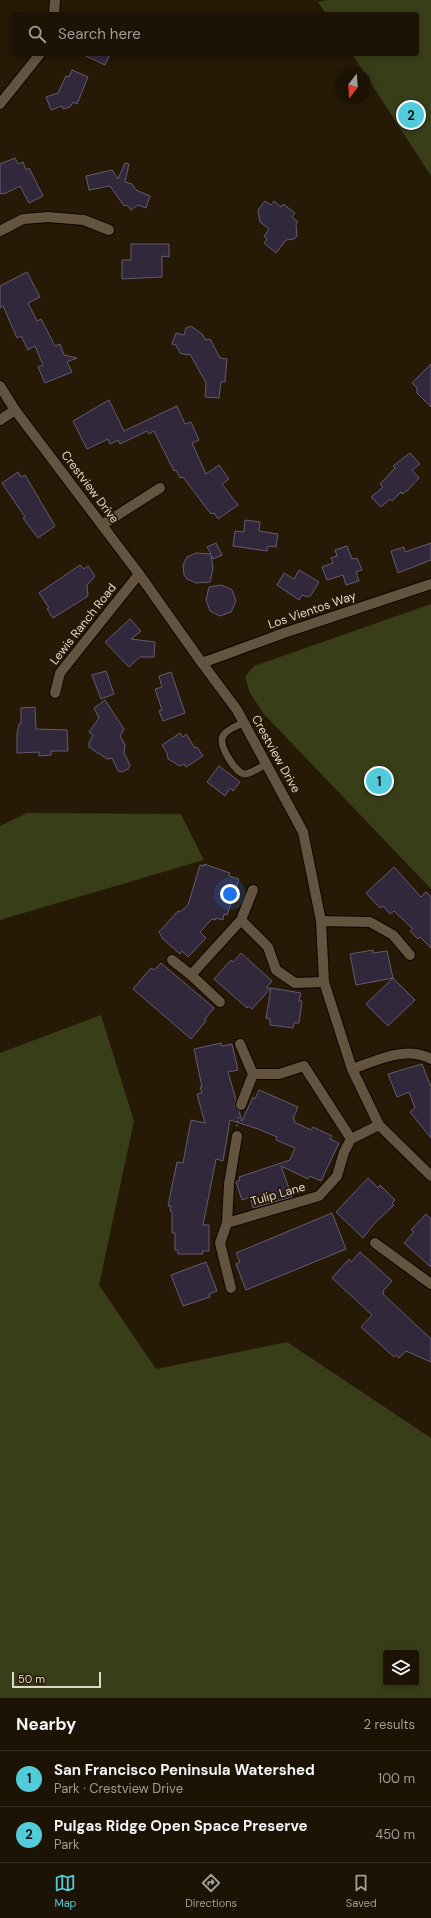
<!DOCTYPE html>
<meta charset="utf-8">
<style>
:root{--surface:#1c1304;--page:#251c0e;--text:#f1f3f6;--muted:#a09e9a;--line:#3a3226;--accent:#52cbda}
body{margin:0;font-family:"DM Sans",sans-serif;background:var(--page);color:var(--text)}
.controls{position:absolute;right:12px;bottom:12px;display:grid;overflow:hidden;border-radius:4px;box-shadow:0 2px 6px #0003}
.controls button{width:36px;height:36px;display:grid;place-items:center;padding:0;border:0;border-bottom:1px solid var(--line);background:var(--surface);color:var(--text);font:20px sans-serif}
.compass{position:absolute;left:335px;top:68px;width:36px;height:36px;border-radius:50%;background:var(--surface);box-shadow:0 2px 6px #0003;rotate:197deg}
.scale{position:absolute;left:12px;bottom:10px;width:89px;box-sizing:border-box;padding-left:4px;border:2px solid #e0d7cb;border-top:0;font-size:11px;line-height:14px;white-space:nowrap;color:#e0d7cb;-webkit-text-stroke:3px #261905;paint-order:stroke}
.you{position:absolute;left:230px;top:894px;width:14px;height:14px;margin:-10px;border:3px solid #fff;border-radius:50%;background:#1a73e8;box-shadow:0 0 0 6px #1a73e833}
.badge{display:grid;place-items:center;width:26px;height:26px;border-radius:50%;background:var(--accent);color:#111;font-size:13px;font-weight:700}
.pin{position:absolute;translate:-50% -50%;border:2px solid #fff;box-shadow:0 1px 4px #0006}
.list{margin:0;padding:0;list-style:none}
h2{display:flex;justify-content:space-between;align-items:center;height:52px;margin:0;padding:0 16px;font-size:17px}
h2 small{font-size:13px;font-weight:400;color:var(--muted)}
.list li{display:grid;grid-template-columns:26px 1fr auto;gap:12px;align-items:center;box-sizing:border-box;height:56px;padding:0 16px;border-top:1px solid var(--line)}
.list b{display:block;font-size:15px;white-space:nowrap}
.list p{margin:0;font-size:13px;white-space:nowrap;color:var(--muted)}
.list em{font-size:13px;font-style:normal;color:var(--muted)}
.icon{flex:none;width:22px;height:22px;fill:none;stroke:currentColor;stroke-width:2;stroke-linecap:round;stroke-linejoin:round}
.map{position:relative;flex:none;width:431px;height:1698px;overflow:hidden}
.search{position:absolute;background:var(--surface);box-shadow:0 2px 6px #0003;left:12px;right:12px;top:12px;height:44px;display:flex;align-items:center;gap:10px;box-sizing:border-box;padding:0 14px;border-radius:4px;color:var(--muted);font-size:15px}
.sheet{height:164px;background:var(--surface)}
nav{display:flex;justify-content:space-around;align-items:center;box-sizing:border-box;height:56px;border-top:1px solid var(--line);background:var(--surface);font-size:11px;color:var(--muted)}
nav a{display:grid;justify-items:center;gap:2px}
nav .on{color:var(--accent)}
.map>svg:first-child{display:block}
.green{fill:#383e17;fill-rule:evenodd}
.building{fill:#31283c;stroke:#655b72}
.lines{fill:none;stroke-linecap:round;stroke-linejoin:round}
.service-casing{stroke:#0e0400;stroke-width:9}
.minor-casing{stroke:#0e0400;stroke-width:12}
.tertiary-casing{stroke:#0e0400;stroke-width:12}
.path{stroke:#796d5d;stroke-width:2;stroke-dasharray:1 3;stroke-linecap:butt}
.service{stroke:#63543f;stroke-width:7}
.minor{stroke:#63543f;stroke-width:10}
.tertiary{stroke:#63543f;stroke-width:10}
.labels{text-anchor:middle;stroke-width:3.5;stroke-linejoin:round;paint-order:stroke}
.street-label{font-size:12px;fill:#e0d7cb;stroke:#261905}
</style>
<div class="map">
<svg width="431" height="1698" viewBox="0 0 431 1698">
<rect width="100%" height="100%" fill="#261905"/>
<path class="green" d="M 326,0 L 431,0 L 431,176 L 352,54 L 417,54 L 417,14 L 326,14 L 318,2 Z
M 431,604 L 431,889 L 263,713 L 250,693 L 245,677 L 254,666 Z
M 27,813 L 181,814 L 204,860 L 0,920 L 0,826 Z
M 101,1015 L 134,1121 L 99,1285 L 156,1369 L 287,1342 L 431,1438 L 431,1698 L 0,1698 L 0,1053 ZM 386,1653 L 416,1653 L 416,1683 L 386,1683 Z"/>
<path class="building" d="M 82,54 L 110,54 L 105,65 Z
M 72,70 L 88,77 L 77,104 L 73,102 L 70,107 L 63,109 L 62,106 L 51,110 L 46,97 L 58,93 L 66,76 L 69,77 Z
M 15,158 L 18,164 L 23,162 L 26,170 L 29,168 L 43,196 L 29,203 L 20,186 L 4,194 L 3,193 L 0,194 L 0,164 Z
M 125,163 L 129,164 L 125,182 L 132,184 L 136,190 L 150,196 L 146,208 L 138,205 L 131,210 L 127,205 L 124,206 L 110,186 L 89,190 L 86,176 L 112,170 L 118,179 Z
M 265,201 L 271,205 L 274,201 L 281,207 L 283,204 L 295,213 L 292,217 L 298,222 L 296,225 L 297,236 L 294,239 L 286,240 L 276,253 L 264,243 L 267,239 L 264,236 L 269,229 L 260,222 L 258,210 Z
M 131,244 L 169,244 L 169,257 L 162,256 L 162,277 L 122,279 L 122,260 L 131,260 Z
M 27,272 L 40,297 L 28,303 L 37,321 L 41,319 L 55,346 L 60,344 L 64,355 L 77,358 L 67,362 L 72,372 L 45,383 L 38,367 L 43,365 L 35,346 L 28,350 L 21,336 L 17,338 L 3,306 L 0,308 L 0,286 Z
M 191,326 L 202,334 L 206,340 L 210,339 L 220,358 L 227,359 L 225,382 L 221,382 L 219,398 L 205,397 L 206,383 L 190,354 L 186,355 L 180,353 L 176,345 L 172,344 L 176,333 L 184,335 L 186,328 Z
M 431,364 L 431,407 L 417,393 L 417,388 L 412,383 Z
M 109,400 L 124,431 L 177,406 L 185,424 L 191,422 L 199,440 L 192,443 L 206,474 L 219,465 L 229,479 L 222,484 L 238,505 L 218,519 L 214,513 L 211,514 L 183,477 L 180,478 L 176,470 L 174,471 L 154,431 L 149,434 L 147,431 L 120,444 L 118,440 L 110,444 L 108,439 L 87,449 L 73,421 Z
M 410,453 L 420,464 L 412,470 L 419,478 L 408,490 L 402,494 L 401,492 L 392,501 L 390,499 L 381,507 L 371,497 L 383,487 L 380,484 L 395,468 L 393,466 Z
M 18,472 L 21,477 L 25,475 L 55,526 L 38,538 L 23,518 L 25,517 L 2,483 Z
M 245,520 L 260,522 L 259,531 L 278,534 L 276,547 L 268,546 L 267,551 L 233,546 L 235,531 L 244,532 Z
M 216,543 L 222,555 L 213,559 L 211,555 L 213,568 L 210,582 L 196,583 L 187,579 L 184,575 L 183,565 L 187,557 L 196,553 L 211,554 L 207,547 Z
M 431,543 L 431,560 L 398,573 L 391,551 L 404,547 L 405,552 Z
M 347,546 L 352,559 L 357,558 L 362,570 L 356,572 L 359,581 L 346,585 L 343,575 L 327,580 L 322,567 L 333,563 L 331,558 L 337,556 L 335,550 Z
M 80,565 L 84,569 L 88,566 L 95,576 L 87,585 L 88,596 L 53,618 L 47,609 L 49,608 L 39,593 Z
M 299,570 L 319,582 L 311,595 L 308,597 L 302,595 L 299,600 L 277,585 L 284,573 L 294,579 Z
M 222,585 L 232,590 L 236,601 L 231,612 L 220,616 L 210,611 L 206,600 L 209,587 Z
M 130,619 L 141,631 L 131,639 L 155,642 L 154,657 L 140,657 L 129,667 L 105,642 Z
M 106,671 L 114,694 L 101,699 L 92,675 Z
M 171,672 L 185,713 L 163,721 L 159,711 L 162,710 L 155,689 L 162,687 L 159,676 Z
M 105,700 L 124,729 L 120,736 L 125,745 L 124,753 L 130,765 L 128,769 L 122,772 L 118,771 L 112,758 L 107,759 L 89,747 L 89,743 L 93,735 L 89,732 L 99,718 L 94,708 Z
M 35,707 L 36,729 L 67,730 L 68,751 L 51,751 L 51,755 L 39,756 L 39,752 L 17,753 L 17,734 L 19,724 L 21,724 L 21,708 Z
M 180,733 L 183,737 L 186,734 L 195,748 L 197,747 L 203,756 L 186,767 L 184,764 L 180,766 L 168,759 L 167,753 L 162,745 Z
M 219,766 L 240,782 L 233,791 L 230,788 L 225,796 L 207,782 Z
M 204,864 L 230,873 L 229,876 L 239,879 L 227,915 L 224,914 L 223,920 L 216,918 L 215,920 L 212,919 L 200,932 L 206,938 L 188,957 L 182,951 L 180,954 L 163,939 L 159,932 L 178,911 L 180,912 L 188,905 L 200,865 L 204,866 Z
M 394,867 L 421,897 L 426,892 L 431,897 L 431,948 L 420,937 L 418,939 L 410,931 L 413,929 L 394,911 L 390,914 L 383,906 L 380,908 L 366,893 Z
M 373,950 L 373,953 L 387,951 L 393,978 L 356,985 L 350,954 Z
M 241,953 L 272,981 L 266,988 L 271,988 L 252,1009 L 248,1006 L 247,1008 L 214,979 L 231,960 L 233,962 Z
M 161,963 L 214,1008 L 205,1019 L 206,1021 L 191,1039 L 133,989 L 151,968 L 154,970 Z
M 393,978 L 415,1000 L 388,1026 L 366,1004 Z
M 271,988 L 301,993 L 299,1001 L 302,1001 L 299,1023 L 294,1023 L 293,1028 L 270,1025 L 270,1019 L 266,1018 Z
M 221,1043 L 222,1046 L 232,1044 L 238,1070 L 228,1072 L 236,1100 L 235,1106 L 239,1111 L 242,1121 L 253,1097 L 255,1099 L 259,1090 L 298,1107 L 293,1119 L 295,1120 L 294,1122 L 311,1130 L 313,1127 L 332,1136 L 330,1139 L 339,1143 L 321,1181 L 310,1176 L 308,1179 L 281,1166 L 292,1197 L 253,1208 L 250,1197 L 242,1200 L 236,1182 L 240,1180 L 239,1177 L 290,1160 L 295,1148 L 276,1140 L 277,1137 L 258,1129 L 230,1120 L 223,1161 L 216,1159 L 203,1225 L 209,1225 L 209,1251 L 202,1251 L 203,1254 L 178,1254 L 178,1250 L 175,1250 L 175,1233 L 172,1233 L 172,1211 L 170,1211 L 171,1206 L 168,1206 L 177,1162 L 183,1163 L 191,1120 L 205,1123 L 197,1094 L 202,1093 L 200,1087 L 202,1087 L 194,1049 Z
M 422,1064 L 431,1087 L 431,1138 L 410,1112 L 415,1108 L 409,1092 L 397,1097 L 388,1074 Z
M 368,1178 L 378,1188 L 380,1185 L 395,1200 L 392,1203 L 394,1205 L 373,1225 L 363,1238 L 336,1212 Z
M 332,1213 L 346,1249 L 246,1290 L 236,1264 L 240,1262 L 236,1253 Z
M 426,1214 L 431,1219 L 431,1267 L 404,1243 L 414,1232 L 411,1230 Z
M 360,1252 L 392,1281 L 383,1291 L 384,1293 L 383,1294 L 431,1339 L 431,1362 L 406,1351 L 399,1358 L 396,1355 L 394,1357 L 361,1327 L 372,1315 L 332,1278 L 349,1259 L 351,1262 Z
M 206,1262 L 217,1291 L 209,1294 L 210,1297 L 183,1306 L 171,1275 Z"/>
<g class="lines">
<defs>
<path id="service" d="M 243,723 C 237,726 227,729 223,736 C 218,745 235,772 244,774 C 251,774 260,767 266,764"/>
<path id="minor" d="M 0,231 L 23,219 L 48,217 L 84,220 L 109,230
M 0,420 L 15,410
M 102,525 L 160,488
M 202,663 L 284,633 L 431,584
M 55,693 L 60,673 L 139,574
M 241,920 L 253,890
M 321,921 L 370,922 L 393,935 L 410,955
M 172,960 L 191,975
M 220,1002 L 191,975 L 241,920 L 268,947 L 276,970 L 295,983 L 324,982
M 240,1044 L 253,1074
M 352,1069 C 376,1061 406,1045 431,1059
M 241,1105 L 253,1074 L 279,1074 L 304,1066 L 351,1139
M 227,1223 L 229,1184 L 237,1136
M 375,1243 L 431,1284
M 231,1288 L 220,1243 L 227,1223 L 319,1196 L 337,1176 L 344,1152 L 351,1139 L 379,1125"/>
<path id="tertiary" d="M 54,14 L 55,0
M 0,104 L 40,54
M 0,386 L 15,410 L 139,574 L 202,663 L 237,710 L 303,832 L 321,921 L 324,982 L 352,1069 L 379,1125 L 431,1176"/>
</defs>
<use href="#service" class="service-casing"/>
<use href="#minor" class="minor-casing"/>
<use href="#tertiary" class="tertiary-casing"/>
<path class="path" d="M 237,1126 L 239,1114"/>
<use href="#service" class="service"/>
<use href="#minor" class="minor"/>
<use href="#tertiary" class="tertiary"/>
</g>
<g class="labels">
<g class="street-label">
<text transform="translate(90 487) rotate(53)" y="4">Crestview Drive</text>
<text transform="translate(312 610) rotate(-19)" y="4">Los Vientos Way</text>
<text transform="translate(83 624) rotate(-52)" y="4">Lewis Ranch Road</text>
<text transform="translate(276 754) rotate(61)" y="4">Crestview Drive</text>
<text transform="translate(278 1194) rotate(-16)" y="4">Tulip Lane</text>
</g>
</g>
</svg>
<div class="controls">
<button><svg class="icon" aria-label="layers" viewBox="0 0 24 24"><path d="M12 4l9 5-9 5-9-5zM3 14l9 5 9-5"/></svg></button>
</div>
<svg class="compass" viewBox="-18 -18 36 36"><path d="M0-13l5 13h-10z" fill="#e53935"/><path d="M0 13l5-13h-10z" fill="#a09e9a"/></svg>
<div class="scale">50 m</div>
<div class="you"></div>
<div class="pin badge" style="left:379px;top:781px">1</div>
<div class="pin badge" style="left:411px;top:115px">2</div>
<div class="search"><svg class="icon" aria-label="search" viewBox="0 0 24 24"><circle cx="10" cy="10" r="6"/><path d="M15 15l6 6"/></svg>Search here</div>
</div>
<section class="sheet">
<h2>Nearby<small>2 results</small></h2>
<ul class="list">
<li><span class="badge">1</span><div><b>San Francisco Peninsula Watershed</b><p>Park · Crestview Drive</p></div><em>100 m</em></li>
<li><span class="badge">2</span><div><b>Pulgas Ridge Open Space Preserve</b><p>Park</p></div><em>450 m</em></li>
</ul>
</section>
<nav>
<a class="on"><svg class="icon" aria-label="map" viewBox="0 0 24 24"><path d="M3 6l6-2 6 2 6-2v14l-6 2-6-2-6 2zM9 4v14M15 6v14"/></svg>Map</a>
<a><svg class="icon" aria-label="directions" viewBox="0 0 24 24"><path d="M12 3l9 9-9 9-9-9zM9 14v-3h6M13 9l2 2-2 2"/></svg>Directions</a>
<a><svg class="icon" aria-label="saved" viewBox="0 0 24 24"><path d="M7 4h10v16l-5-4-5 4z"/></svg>Saved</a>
</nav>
